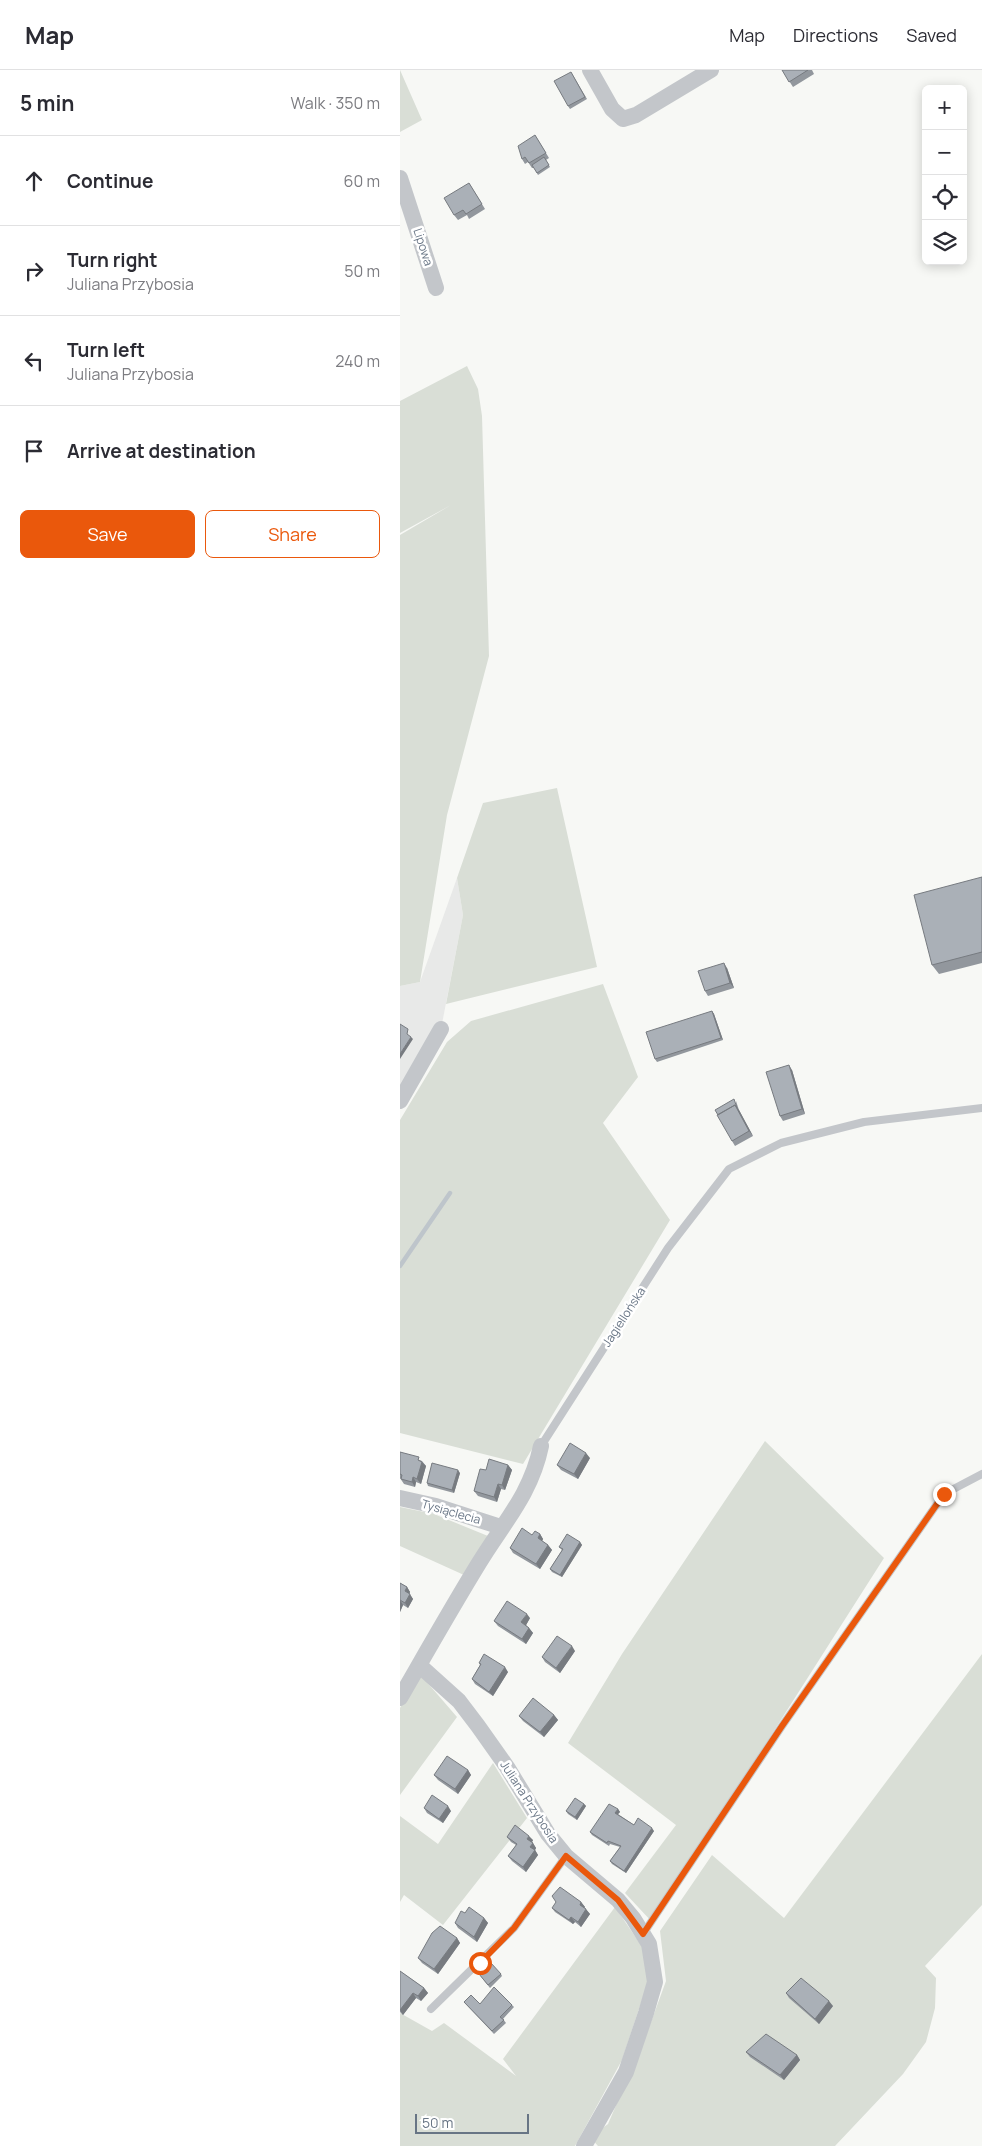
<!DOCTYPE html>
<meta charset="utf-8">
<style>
:root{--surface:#fff;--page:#f7f7f7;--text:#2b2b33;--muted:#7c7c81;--line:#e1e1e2;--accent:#ea580c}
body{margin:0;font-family:Manrope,sans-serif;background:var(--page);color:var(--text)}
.controls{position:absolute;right:15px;top:15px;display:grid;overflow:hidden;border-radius:8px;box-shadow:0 2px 12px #0003}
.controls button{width:45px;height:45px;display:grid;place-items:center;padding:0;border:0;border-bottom:1px solid var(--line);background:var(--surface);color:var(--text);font:25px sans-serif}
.scale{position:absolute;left:15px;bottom:12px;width:114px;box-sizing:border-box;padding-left:5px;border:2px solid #687585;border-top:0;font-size:14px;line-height:18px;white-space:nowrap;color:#687585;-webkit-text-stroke:4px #fff;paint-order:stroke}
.stop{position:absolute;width:15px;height:15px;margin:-11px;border:4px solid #ea580c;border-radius:50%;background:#fff}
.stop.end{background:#ea580c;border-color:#fff;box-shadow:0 1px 5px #0008}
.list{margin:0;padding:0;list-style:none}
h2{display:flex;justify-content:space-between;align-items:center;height:65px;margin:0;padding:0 20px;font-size:21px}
h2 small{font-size:16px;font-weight:400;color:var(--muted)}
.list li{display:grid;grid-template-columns:32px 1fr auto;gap:15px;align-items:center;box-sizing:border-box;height:90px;padding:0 20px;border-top:1px solid var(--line)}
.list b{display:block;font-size:19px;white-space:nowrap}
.list p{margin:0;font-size:16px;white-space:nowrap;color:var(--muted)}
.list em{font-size:16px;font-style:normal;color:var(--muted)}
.actions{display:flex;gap:10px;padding:15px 20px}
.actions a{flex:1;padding:11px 0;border:1px solid var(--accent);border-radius:8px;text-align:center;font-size:18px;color:var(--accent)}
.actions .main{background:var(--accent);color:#fff}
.icon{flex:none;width:28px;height:28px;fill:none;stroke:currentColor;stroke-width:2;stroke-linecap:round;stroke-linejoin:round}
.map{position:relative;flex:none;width:582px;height:2076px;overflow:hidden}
header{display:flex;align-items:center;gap:30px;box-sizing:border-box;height:70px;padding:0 25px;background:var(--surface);border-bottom:1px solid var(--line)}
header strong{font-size:24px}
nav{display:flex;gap:28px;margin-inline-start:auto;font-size:18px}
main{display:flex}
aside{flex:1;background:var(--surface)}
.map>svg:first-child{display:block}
.built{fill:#e8e9e8}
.green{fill:#d9ded6}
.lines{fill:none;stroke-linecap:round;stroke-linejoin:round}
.stream{stroke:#bec5cb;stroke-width:4.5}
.service{stroke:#c3c6ca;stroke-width:8}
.minor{stroke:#c3c6ca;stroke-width:16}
.wall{fill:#92979d}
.shaded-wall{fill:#777b80}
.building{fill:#aab0b7;stroke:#777b80}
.route{stroke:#ea580c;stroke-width:6}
.labels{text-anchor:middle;stroke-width:5;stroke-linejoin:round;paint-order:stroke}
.street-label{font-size:12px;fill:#687585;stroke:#fff}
</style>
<header>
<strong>Map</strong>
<nav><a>Map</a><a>Directions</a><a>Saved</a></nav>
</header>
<main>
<aside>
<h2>5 min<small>Walk · 350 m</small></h2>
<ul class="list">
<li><svg class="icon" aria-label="ahead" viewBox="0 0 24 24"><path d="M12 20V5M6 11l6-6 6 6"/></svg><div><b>Continue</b></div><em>60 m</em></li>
<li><svg class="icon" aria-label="right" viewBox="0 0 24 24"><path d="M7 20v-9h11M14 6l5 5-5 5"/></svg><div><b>Turn right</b><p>Juliana Przybosia</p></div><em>50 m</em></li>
<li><svg class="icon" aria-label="left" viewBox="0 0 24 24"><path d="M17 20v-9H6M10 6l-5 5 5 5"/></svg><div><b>Turn left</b><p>Juliana Przybosia</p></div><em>240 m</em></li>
<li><svg class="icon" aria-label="arrive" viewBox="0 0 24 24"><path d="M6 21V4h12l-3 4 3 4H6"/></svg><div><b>Arrive at destination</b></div></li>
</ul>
<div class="actions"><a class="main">Save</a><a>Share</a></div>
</aside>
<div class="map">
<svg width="582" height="2076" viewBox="0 0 582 2076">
<rect width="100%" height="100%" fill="#f7f8f5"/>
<path class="built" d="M 57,808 L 63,845 L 41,959 L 0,1031 L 0,916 L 20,912 Z"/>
<path class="green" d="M 0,0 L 22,50 L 0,62 Z
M 67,296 L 78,319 L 82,346 L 89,586 L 47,745 L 20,912 L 0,916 L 0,465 L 51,435 L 0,463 L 0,331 Z
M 157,718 L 197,897 L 46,934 L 63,845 L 57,808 L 83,733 Z
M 203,914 L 238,1007 L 203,1053 L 270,1150 L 123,1394 L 0,1363 L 0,1050 L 47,972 L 71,951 Z
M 365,1371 L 484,1488 L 252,1852 L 225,1823 L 276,1755 L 168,1673 L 222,1584 Z
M 0,1437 L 34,1444 L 88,1466 L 64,1505 L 0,1476 Z
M 582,1584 L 582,1835 L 525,1896 L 536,1908 L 535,1938 L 526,1972 L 503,2004 L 435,2076 L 198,2076 L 190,2067 L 208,2054 L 247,1963 L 266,1911 L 260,1861 L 312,1785 L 384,1848 Z
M 19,1603 L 57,1647 L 0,1725 L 0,1638 Z
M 93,1693 L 127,1748 L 43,1855 L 4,1825 L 0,1832 L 0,1746 L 38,1774 Z
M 215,1837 L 245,1881 L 248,1912 L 222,1990 L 175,2076 L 0,2076 L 0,1943 L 32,1961 L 44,1953 L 116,2006 L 103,1989 Z"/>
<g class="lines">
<path class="stream" d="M 0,1196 L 50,1123"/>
<path class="service" d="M 141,1376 L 268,1178 L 329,1099 L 381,1073 L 464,1052 L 582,1038
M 243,1864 L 382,1656 L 544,1424 L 582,1404
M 31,1939 L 114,1858 L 166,1786"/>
<path class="minor" d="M 190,0 L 212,39 L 223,49 L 236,45 L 311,0
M 0,108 L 36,218
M 0,1031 L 41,959
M 0,1428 L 36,1436 L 101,1457
M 19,1595 L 59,1631 L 78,1656 L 107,1697 L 148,1764 L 166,1786 L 218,1830 L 233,1848 L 249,1874 L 255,1912 L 246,1943 L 226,2002 L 184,2076
M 0,1628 C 26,1583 52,1537 79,1493 C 104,1452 131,1424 141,1376"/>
</g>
<path class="wall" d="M 382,0 L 412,0 L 414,4 L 393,17 Z
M 171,2 L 187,29 L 170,39 L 168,36 Z
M 135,65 L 149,88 L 146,90 L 150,97 L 138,105 L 134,98 L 132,98 L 128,92 L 125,94 L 122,89 Z
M 69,113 L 85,139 L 69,149 L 67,145 L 58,150 L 54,145 Z
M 582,807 L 582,893 L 539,904 L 532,895 Z
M 327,898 L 334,918 L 308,926 L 305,921 Z
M 312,941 L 314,944 L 323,970 L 257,992 L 255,989 Z
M 392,1000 L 405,1044 L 383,1051 L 380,1046 Z
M 336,1031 L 339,1040 L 353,1066 L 335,1076 L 332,1071 Z
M 0,1382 L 22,1391 L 26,1396 L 21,1414 L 16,1412 L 15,1417 L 4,1414 L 0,1408 Z
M 190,1388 L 178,1409 L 161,1400 L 157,1395 Z
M 108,1395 L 112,1400 L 105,1420 L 101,1419 L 97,1432 L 78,1426 L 74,1421 L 86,1400 Z
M 60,1403 L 54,1423 L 28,1416 L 27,1413 Z
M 140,1464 L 143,1469 L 142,1471 L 148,1475 L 152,1480 L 140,1499 L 113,1483 L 110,1478 L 132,1465 Z
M 180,1472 L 182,1475 L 162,1507 L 152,1502 L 150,1499 L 162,1480 L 159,1477 Z
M 0,1513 L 7,1517 L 10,1522 L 9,1524 L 13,1529 L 8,1538 L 3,1535 L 0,1542 Z
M 130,1548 L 126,1555 L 129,1558 L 133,1563 L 126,1574 L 98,1556 L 94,1551 Z
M 175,1581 L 160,1603 L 145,1592 L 142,1587 Z
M 79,1593 L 108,1602 L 93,1626 L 75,1614 L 72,1609 L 80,1595 Z
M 154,1645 L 158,1650 L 144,1667 L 123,1651 L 119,1646 Z
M 68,1700 L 71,1705 L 58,1724 L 38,1710 L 34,1705 Z
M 184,1734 L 186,1736 L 177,1750 L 168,1744 L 166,1741 Z
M 24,1738 L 51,1741 L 43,1753 L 27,1743 Z
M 218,1739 L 220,1742 L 218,1744 L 234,1755 L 254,1761 L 226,1803 L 212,1794 L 210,1791 L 220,1777 L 210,1774 L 209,1776 L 192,1765 L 190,1762 Z
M 107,1767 L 133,1770 L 132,1772 L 136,1778 L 135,1780 L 138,1785 L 126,1802 L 112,1791 L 108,1786 L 116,1775 L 111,1772 Z
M 181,1832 L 185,1837 L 184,1838 L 190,1844 L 181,1857 L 175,1852 L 173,1854 L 155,1842 L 152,1838 Z
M 65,1843 L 84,1848 L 88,1853 L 77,1872 L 58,1858 L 55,1853 Z
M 57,1868 L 60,1873 L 38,1904 L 22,1893 L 18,1888 Z
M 0,1901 L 24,1918 L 28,1923 L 21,1931 L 16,1928 L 3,1945 L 0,1942 Z
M 79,1904 L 101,1904 L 102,1906 L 90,1918 Z
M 386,1923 L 433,1936 L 419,1954 L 389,1928 Z
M 64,1932 L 80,1934 L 112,1935 L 114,1937 L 103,1949 L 106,1953 L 94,1964 Z
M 346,1982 L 397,1985 L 400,1990 L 384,2010 L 350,1987 Z"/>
<path class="shaded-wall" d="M 324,893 L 327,898 L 334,918 L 330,913 Z
M 312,941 L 314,944 L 323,970 L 321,968 Z
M 11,967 L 13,969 L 0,989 L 0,984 Z
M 389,995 L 392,1000 L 405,1044 L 402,1039 Z
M 335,1035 L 339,1040 L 353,1066 L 349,1061 Z
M 186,1383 L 190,1388 L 178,1409 L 174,1404 Z
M 22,1392 L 26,1396 L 21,1414 L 17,1409 Z
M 108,1395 L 112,1400 L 105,1420 L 102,1415 Z
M 58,1400 L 60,1403 L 54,1423 L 52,1420 Z
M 13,1407 L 16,1412 L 15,1417 L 12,1412 Z
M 98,1414 L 101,1419 L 97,1432 L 94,1427 Z
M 140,1464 L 143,1469 L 141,1473 L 138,1468 Z
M 180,1472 L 182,1475 L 162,1507 L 160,1505 Z
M 148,1475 L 152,1480 L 140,1499 L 136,1494 Z
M 7,1517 L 10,1522 L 8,1526 L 5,1521 Z
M 10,1524 L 13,1529 L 8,1538 L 5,1533 Z
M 0,1530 L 3,1535 L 0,1542 Z
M 127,1544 L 130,1548 L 125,1557 L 121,1552 Z
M 129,1558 L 133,1563 L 126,1574 L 122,1569 Z
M 172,1576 L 175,1581 L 160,1603 L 156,1598 Z
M 105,1597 L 108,1602 L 93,1626 L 89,1622 Z
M 154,1645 L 158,1650 L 144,1667 L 140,1662 Z
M 68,1700 L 71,1705 L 58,1724 L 55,1719 Z
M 184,1734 L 186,1736 L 177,1750 L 175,1747 Z
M 48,1736 L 51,1741 L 43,1753 L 39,1749 Z
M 218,1739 L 220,1742 L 217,1745 L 215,1743 Z
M 252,1758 L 254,1761 L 226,1803 L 224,1801 Z
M 129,1766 L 133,1770 L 131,1774 L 127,1769 Z
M 133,1773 L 136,1778 L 135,1780 L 138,1785 L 126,1802 L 123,1797 L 130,1777 Z
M 181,1832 L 185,1837 L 183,1840 L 180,1835 Z
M 186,1839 L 190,1844 L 181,1857 L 178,1852 Z
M 171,1847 L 175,1852 L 173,1854 L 169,1850 Z
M 84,1848 L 88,1853 L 77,1872 L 74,1867 Z
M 57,1868 L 60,1873 L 38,1904 L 34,1899 Z
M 24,1918 L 28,1923 L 21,1931 L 18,1926 Z
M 13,1923 L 16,1928 L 3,1945 L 0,1940 Z
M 429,1931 L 433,1936 L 419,1954 L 415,1949 Z
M 397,1985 L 400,1990 L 384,2010 L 380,2005 Z"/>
<path class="building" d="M 382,0 L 408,0 L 389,12 Z
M 171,2 L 185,27 L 168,36 L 154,11 Z
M 135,65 L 146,83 L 129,93 L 125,87 L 122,89 L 118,76 Z
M 144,87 L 149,95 L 137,103 L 132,95 Z
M 69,113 L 82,134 L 66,144 L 63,140 L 54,145 L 44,128 Z
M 582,807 L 582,882 L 532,895 L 514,825 Z
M 324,893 L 330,913 L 305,921 L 298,901 Z
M 312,941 L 321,968 L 255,989 L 246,962 Z
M 0,954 L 8,959 L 7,964 L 11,967 L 0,984 Z
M 389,995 L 402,1039 L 380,1046 L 366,1002 Z
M 334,1029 L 337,1038 L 335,1035 L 318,1045 L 315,1040 Z
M 335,1035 L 349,1061 L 332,1071 L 317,1045 Z
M 170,1373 L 186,1383 L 174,1404 L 157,1395 Z
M 0,1382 L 19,1387 L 18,1390 L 22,1392 L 17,1409 L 13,1407 L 12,1412 L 1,1409 L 2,1405 L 0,1404 Z
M 89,1389 L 108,1395 L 102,1415 L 98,1414 L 94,1427 L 74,1421 L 80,1399 L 86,1400 Z
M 32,1393 L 58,1400 L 52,1420 L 27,1413 Z
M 122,1458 L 132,1465 L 135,1461 L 140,1464 L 138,1468 L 148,1475 L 136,1494 L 110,1478 Z
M 167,1464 L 180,1472 L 160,1505 L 150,1499 L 163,1479 L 159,1477 Z
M 0,1513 L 7,1517 L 5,1521 L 10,1524 L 5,1533 L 0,1530 Z
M 107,1531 L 127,1544 L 121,1552 L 129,1558 L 122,1569 L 94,1551 Z
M 157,1566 L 172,1576 L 156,1598 L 142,1587 Z
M 84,1584 L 105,1597 L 89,1622 L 72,1609 L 81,1594 L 79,1593 Z
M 133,1628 L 154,1645 L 140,1662 L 119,1646 Z
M 47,1686 L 68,1700 L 55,1719 L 34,1705 Z
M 32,1725 L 48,1736 L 39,1749 L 24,1738 Z
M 175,1728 L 184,1734 L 175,1747 L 166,1741 Z
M 209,1734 L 218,1739 L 215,1743 L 234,1755 L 238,1748 L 252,1758 L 224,1801 L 210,1791 L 221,1776 L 208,1771 L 207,1773 L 190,1762 Z
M 115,1755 L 129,1766 L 127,1769 L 133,1773 L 130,1777 L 135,1780 L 123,1797 L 108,1786 L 117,1774 L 107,1767 Z
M 160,1817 L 181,1832 L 180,1835 L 186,1839 L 178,1852 L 171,1847 L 169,1850 L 152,1838 L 156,1832 L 152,1826 Z
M 69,1837 L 84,1848 L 74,1867 L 55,1853 L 61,1841 L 65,1843 Z
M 40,1856 L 57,1868 L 34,1899 L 18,1888 L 32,1863 Z
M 91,1893 L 101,1904 L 88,1915 L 79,1904 Z
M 0,1901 L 24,1918 L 18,1926 L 13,1923 L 0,1940 Z
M 401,1908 L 429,1931 L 415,1949 L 386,1923 Z
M 94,1917 L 112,1935 L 100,1947 L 104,1950 L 92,1961 L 64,1932 L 71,1925 L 80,1934 Z
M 366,1964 L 397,1985 L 380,2005 L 346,1982 Z"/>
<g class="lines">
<path class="route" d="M 80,1893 L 114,1858 L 166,1786 L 218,1830 L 243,1864 L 382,1656 L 544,1424"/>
</g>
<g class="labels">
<g class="street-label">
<text transform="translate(23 177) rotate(72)" y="4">Lipowa</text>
<text transform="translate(224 1247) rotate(-57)" y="4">Jagiellońska</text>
<text transform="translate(51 1442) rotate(16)" y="4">Tysiąclecia</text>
<text transform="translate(129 1732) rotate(57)" y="4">Juliana Przybosia</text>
</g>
</g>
</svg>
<div class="controls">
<button>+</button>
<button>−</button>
<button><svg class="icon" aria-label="locate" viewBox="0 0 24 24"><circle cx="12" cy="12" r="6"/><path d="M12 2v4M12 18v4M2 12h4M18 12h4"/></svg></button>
<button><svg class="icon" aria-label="layers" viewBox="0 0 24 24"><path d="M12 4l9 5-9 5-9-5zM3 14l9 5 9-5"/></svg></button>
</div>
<div class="scale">50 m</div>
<div class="stop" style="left:80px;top:1893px"></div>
<div class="stop end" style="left:544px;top:1424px"></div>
</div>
</main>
